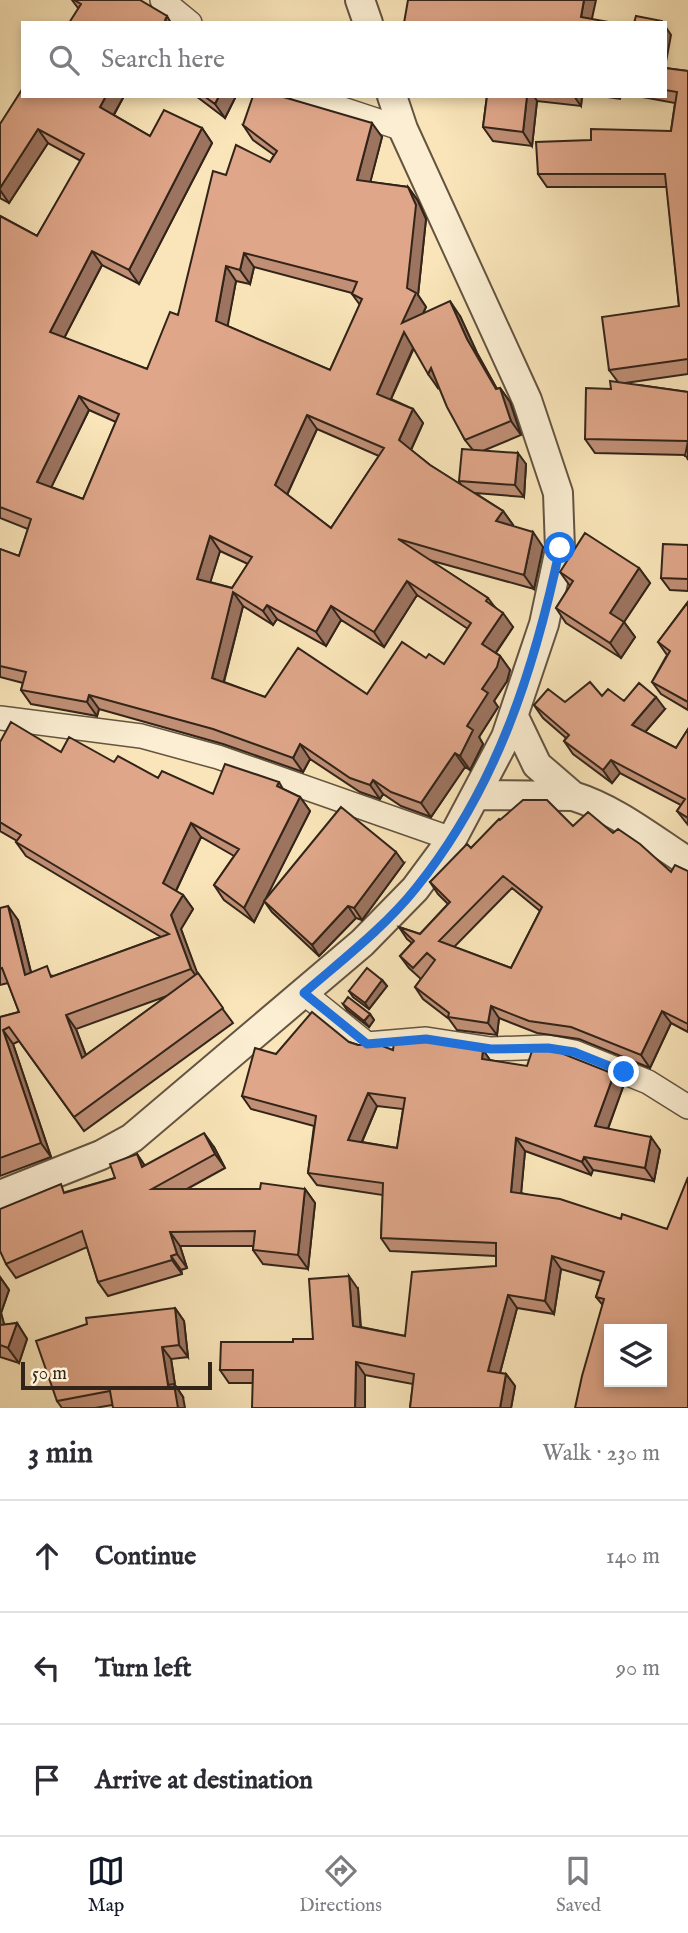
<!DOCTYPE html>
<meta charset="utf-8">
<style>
:root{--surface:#fff;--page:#f2f2f3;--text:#2b2b33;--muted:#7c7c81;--line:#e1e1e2;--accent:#111827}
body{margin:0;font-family:"IM FELL English",serif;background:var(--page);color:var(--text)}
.controls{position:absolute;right:21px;bottom:21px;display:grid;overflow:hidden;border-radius:0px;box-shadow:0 4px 10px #0003}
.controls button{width:63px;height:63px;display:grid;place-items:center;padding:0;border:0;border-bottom:2px solid var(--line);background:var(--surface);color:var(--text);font:35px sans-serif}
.scale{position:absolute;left:21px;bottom:18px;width:191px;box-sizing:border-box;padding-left:7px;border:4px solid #322419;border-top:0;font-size:19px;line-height:24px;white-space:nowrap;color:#322419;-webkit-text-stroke:5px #fbeed2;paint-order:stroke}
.stop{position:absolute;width:21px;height:21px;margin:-16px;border:5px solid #1a73e8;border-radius:50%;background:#fff}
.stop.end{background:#1a73e8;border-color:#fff;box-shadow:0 2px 7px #0008}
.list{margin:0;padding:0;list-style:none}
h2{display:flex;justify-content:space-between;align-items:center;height:91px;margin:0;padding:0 28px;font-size:30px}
h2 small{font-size:23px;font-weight:400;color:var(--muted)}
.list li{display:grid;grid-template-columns:46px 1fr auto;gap:21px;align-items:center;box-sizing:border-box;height:112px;padding:0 28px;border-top:2px solid var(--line)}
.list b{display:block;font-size:26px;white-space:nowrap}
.list em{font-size:23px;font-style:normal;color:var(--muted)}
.icon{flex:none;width:38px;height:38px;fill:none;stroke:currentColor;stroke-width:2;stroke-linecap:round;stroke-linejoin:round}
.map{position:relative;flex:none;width:688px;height:1408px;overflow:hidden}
.search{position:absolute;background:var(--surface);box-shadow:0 4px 10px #0003;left:21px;right:21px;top:21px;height:77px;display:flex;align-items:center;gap:18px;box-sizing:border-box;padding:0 24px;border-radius:0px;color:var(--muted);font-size:26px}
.sheet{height:427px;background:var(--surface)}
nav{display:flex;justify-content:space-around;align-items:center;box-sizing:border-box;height:98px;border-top:2px solid var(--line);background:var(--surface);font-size:19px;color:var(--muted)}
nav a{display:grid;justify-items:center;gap:4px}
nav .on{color:var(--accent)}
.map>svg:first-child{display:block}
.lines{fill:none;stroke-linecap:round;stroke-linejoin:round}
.minor-casing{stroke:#645441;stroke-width:26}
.tertiary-casing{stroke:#645441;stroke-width:32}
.minor{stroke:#fbeed2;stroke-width:23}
.tertiary{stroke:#fbeed2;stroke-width:28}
.wall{fill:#c08f76;stroke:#322419;stroke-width:2;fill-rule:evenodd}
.shaded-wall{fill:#9c7460;stroke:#322419;stroke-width:2}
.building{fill:#dfa689;stroke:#322419;stroke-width:2;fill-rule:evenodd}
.route{stroke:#1a73e8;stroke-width:9}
</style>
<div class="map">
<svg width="688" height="1408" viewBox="0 0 688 1408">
<rect width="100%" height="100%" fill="#f9e5b9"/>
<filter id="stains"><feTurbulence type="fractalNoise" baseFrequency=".00286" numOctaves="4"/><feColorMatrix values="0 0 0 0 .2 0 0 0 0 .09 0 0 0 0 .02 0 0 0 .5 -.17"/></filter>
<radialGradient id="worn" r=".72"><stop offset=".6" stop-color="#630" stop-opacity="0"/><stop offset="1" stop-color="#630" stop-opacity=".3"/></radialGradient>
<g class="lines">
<defs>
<path id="minor" d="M 162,0 L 190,23
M 303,96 L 403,129
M 0,718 L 141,736 L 218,757 L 452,839
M 304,993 L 367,1044 L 426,1039 L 491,1049 L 548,1047 L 574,1052 L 648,1082 L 688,1107"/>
<path id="tertiary" d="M 360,0 L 368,23
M 514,717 L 537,765 L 573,796
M 476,795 L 573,796 C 615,809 651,838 688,862
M 0,1195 L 101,1155 L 132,1138 L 362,943 L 415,889 L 452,839 L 506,737 L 544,624 L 560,549 L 558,493 L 527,400 L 403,129 L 392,96"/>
</defs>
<use href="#minor" class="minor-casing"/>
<use href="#tertiary" class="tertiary-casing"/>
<use href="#minor" class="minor"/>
<use href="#tertiary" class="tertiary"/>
</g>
<path class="wall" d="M 72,0 L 140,0 L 78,8 Z
M 665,68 L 688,71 L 688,374 L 625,383 L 688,392 L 688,460 L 686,455 L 595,453 L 585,439 L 611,389 L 618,382 L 609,370 L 679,306 L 667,187 L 547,187 L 538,174 L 591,140 L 671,131 L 675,103 L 637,96 L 665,96 Z
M 23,96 L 124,96 L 114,115 L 150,136 L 202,128 L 212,143 L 139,284 L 102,265 L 64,338 L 147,369 L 178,315 L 226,175 L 270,162 L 274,155 L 253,140 L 243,125 L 382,137 L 370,182 L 408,187 L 418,201 L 426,219 L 418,295 L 426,307 L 423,313 L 460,316 L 477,353 L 497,389 L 500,388 L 510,402 L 521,435 L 485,450 L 526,464 L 524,497 L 475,493 L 503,511 L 513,525 L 512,526 L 543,547 L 534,589 L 429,560 L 488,598 L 494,606 L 513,627 L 496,653 L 500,656 L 510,670 L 507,681 L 494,701 L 498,707 L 479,737 L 483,744 L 470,770 L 465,767 L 431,817 L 401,806 L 383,794 L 380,799 L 360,792 L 310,759 L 303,772 L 223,744 L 99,709 L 97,716 L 31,704 L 21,690 L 23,683 L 0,677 L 0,549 L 19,556 L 28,529 L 0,518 L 0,216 L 37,236 L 81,161 L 48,143 L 9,203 L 0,198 L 0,124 ZM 254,267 L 352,293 L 352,294 L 360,305 L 330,370 L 227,326 L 236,281 L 250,284 ZM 414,348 L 438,388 L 439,387 L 465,440 L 472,449 L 459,481 L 461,485 L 430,465 L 411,450 L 423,423 L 413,409 L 391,399 ZM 89,410 L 116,422 L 83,499 L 51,487 ZM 317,429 L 379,456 L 331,528 L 287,495 ZM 220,551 L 248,564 L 232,588 L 210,582 ZM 417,595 L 468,629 L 444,664 L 426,658 L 367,694 L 265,697 L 224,682 L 243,606 L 273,625 L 277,619 L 326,646 L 341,620 L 384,647 Z
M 196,96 L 236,96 L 225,118 Z
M 487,96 L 582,96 L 581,106 L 537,101 L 532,146 L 493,141 L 483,127 Z
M 601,96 L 621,96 L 620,99 Z
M 688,545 L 688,591 L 670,590 L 661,578 Z
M 639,568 L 650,583 L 624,622 L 635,637 L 621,658 L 566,623 L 556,608 L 570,586 L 560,572 Z
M 688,602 L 688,710 L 661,694 L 652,682 L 667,655 L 658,642 Z
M 602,696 L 665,709 L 645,732 L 676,748 L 688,729 L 688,825 L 677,811 L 681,805 L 620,773 L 612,783 L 573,754 L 564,741 L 566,738 L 543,718 L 534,705 L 565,702 Z
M 0,742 L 61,752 L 114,762 L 158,778 L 213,794 L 279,782 L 283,789 L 300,797 L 310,811 L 265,899 L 404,863 L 362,920 L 356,918 L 319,956 L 272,912 L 264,901 L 254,922 L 224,900 L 214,885 L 234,856 L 201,837 L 176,891 L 183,895 L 193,909 L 181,929 L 197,974 L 233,1023 L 84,1131 L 19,1041 L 13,1044 L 51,1157 L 0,1176 L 0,1017 L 19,1012 L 8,983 L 0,985 L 0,908 L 18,920 L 31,972 L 54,976 L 161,937 L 26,856 L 16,842 L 17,841 L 0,831 ZM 167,996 L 86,1055 L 76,1029 Z
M 500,820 L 573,826 L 613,833 L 671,872 L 688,871 L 688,1032 L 671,1023 L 650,1068 L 579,1039 L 537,1033 L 499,1018 L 497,1035 L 457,1030 L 449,1019 L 423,999 L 415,987 L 421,979 L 409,968 L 400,956 L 412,943 L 407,939 L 399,927 L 420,934 L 448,904 L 438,894 L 430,882 L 471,848 ZM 512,888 L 540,911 L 511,968 L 454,947 Z
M 382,980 L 387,986 L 369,1009 L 353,997 L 349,991 Z
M 343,1004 L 370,1014 L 374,1020 L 369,1027 L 347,1010 Z
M 349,1042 L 358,1045 L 393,1050 L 483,1050 L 490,1060 L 623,1087 L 608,1129 L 660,1150 L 654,1181 L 593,1170 L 591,1175 L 525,1151 L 521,1193 L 621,1219 L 667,1229 L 688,1408 L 596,1297 L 601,1281 L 561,1269 L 554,1314 L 517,1308 L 500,1373 L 506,1374 L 515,1386 L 511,1408 L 410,1408 L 413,1384 L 365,1375 L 252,1383 L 229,1383 L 220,1370 L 293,1342 L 313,1339 L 358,1289 L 361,1327 L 405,1336 L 496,1266 L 496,1256 L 390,1251 L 381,1238 L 383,1195 L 317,1185 L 308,1173 L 314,1126 L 251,1109 L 242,1096 L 276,1054 ZM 377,1106 L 403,1109 L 397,1148 L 362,1142 Z
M 214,1147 L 225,1168 L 187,1189 L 305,1189 L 315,1203 L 308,1269 L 263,1264 L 253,1250 L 253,1246 L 180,1246 L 187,1268 L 181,1270 L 182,1274 L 108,1296 L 98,1282 L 87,1247 L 16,1278 L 6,1264 L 66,1192 L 115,1178 L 137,1154 L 145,1166 Z
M 0,1277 L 9,1290 L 1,1313 L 4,1325 L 17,1323 L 27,1339 L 19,1363 L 0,1357 Z
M 175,1308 L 184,1321 L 188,1357 L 171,1359 L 175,1385 L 183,1397 L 112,1405 L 95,1408 L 62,1408 L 57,1401 Z"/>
<path class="shaded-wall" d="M 584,0 L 596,0 L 591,23 L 581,17 Z
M 167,16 L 171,23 L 166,23 L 165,20 Z
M 665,26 L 671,35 L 665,67 Z
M 106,96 L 124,96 L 110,121 L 100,107 Z
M 219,96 L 236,96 L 225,118 L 215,104 Z
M 527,96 L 534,96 L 537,101 L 532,146 L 523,132 Z
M 574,96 L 582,96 L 581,106 Z
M 372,123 L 382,137 L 367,195 L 357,180 Z
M 202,128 L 212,143 L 139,284 L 129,270 Z
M 38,129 L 48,143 L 9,203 L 0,190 L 0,188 Z
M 408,187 L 418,201 L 426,219 L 418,295 L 426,307 L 412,337 L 402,323 L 407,288 Z
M 92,251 L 102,265 L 60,346 L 50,332 Z
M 244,253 L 254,267 L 250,284 L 240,270 Z
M 226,266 L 236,281 L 226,335 L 216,321 Z
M 450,301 L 460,316 L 477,353 L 504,402 L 500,388 L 510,402 L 521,435 L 511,421 L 496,389 L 467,339 Z
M 404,332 L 414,346 L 387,408 L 377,394 Z
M 431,368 L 441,382 L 438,388 L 428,374 Z
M 79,396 L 89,410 L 47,496 L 37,482 Z
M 413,409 L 423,423 L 409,454 L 399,440 Z
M 307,415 L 317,429 L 285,499 L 275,485 Z
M 518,453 L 526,464 L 524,497 L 515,485 Z
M 503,511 L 513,525 L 506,536 L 496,521 Z
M 533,532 L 543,547 L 534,589 L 524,575 Z
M 210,536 L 220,551 L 207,593 L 197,579 Z
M 639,568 L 650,583 L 624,622 L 635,637 L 621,658 L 610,643 L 610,613 Z
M 407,581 L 417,595 L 384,647 L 374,632 Z
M 233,592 L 243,606 L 221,692 L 212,678 Z
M 267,605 L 277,619 L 273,625 L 263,611 Z
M 331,606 L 341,620 L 326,646 L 316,632 Z
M 503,613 L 513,627 L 492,658 L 482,644 Z
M 500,656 L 510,670 L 507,681 L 494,701 L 498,707 L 479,737 L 483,744 L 470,770 L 460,756 L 467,726 L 482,689 Z
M 89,695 L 99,709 L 97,716 L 87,702 Z
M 656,697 L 665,709 L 640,738 L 632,725 Z
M 300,744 L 310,759 L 303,772 L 293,758 Z
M 455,753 L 465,767 L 431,817 L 421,803 Z
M 611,760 L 620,773 L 612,783 L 603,770 Z
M 373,780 L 383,794 L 380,799 L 370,785 Z
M 300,797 L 310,811 L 254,922 L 244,908 Z
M 191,823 L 201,837 L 173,897 L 163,883 Z
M 396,852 L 404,863 L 362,920 L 354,908 Z
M 183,895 L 193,909 L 181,929 L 201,983 L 191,969 L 171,915 Z
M 8,906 L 18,920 L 35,989 L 25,975 Z
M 348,906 L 356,918 L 319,956 L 312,945 Z
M 382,980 L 387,986 L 369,1009 L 365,1003 Z
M 491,1006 L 499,1018 L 497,1035 L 488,1023 Z
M 662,1011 L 671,1023 L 650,1068 L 641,1055 Z
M 370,1014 L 374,1020 L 369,1027 L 364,1021 Z
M 66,1015 L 76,1029 L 92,1072 L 82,1058 Z
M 3,1030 L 13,1044 L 51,1157 L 41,1143 Z
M 483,1050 L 492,1063 L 482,1059 Z
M 614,1074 L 623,1087 L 604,1139 L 595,1126 Z
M 368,1093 L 377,1106 L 357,1153 L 348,1140 Z
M 204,1133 L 214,1147 L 225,1168 L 215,1154 Z
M 651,1137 L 660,1150 L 654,1181 L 645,1168 Z
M 516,1138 L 525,1151 L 520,1205 L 511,1192 Z
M 137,1154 L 147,1169 L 142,1167 Z
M 584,1157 L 593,1170 L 591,1175 L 582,1162 Z
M 305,1189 L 315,1203 L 308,1269 L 298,1255 Z
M 170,1232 L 180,1246 L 187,1268 L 177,1254 Z
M 171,1256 L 181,1270 L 182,1274 L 172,1260 Z
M 552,1256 L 561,1269 L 554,1314 L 545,1301 Z
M 349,1276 L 358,1289 L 361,1338 L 353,1326 Z
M 0,1277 L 9,1290 L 1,1313 L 9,1341 L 0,1328 Z
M 508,1295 L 517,1308 L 497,1384 L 488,1371 Z
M 175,1308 L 184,1321 L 188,1357 L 179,1345 Z
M 17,1323 L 27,1339 L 19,1363 L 8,1348 Z
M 162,1347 L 171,1359 L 175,1385 L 183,1397 L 185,1408 L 178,1408 L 168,1385 Z
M 356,1362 L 365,1375 L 365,1408 L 355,1408 Z
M 506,1374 L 515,1386 L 511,1408 L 500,1408 Z"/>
<path class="building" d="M 74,0 L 140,0 L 167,16 L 165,20 L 168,23 L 69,23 L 81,4 Z
M 408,0 L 584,0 L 581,17 L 614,23 L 404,23 Z
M 636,16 L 662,21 L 662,23 L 634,23 Z
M 665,68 L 688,71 L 688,359 L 609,370 L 602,317 L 679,306 L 665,174 L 538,174 L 536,142 L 591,140 L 591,129 L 671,131 L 677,92 L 665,90 Z
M 23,88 L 23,96 L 106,96 L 100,107 L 150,136 L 164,110 L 202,128 L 129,270 L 92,251 L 50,332 L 147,369 L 170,312 L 178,315 L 213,171 L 226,175 L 236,145 L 270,162 L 277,151 L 243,125 L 253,96 L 280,96 L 372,123 L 357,180 L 408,187 L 416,205 L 407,288 L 416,293 L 402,323 L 450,301 L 467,339 L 496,389 L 500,388 L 511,421 L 465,440 L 447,407 L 431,368 L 428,374 L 404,332 L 377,394 L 413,409 L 399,440 L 430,465 L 503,511 L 496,521 L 533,532 L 524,575 L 398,539 L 488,598 L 486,601 L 503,613 L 482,644 L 500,656 L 497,667 L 482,689 L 488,693 L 467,726 L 473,730 L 460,756 L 455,753 L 421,803 L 391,792 L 373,780 L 370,785 L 350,778 L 300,744 L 293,758 L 213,729 L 89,695 L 87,702 L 21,690 L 26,672 L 0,666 L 0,549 L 19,556 L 31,519 L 0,507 L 0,216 L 37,236 L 84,154 L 38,129 L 0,188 L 0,124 ZM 244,253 L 357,282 L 352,294 L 362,299 L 330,370 L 216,321 L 226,266 L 240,270 ZM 79,396 L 119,414 L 83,499 L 37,482 ZM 307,415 L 384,448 L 331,528 L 275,485 ZM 210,536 L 252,557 L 232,588 L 197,579 ZM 407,581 L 471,623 L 444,664 L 429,654 L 426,658 L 402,642 L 367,694 L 298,648 L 265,697 L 212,678 L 233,592 L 263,611 L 267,605 L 316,632 L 331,606 L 374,632 Z
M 204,96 L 219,96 L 215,104 Z
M 487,96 L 527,96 L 523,132 L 483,127 Z
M 610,381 L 688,392 L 688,457 L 685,456 L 688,441 L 585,439 L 586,388 L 611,389 Z
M 462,449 L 518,453 L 515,485 L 459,481 Z
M 585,533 L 639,568 L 610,613 L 624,622 L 610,643 L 556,608 L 573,581 L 560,572 Z
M 663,544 L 688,545 L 688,579 L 661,578 Z
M 688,602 L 688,702 L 652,682 L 670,651 L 658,642 Z
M 590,682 L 602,696 L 608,689 L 624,701 L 639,683 L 656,697 L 632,725 L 676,748 L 688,729 L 688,818 L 677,811 L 685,799 L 611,760 L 603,770 L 564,741 L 569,735 L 534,705 L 548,689 L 565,702 Z
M 11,722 L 61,752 L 69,737 L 114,762 L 118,756 L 158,778 L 162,771 L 213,794 L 225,764 L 279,782 L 277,786 L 300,797 L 244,908 L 214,885 L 239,849 L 191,823 L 163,883 L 183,895 L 171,915 L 191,969 L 66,1015 L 82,1058 L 198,973 L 223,1008 L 74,1117 L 9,1027 L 3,1030 L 41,1143 L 0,1158 L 0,1017 L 19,1012 L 2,968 L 0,969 L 0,908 L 8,906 L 25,975 L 47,966 L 51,977 L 169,934 L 16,842 L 21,835 L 0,822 L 0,742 Z
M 523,800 L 547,800 L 573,826 L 588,812 L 613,833 L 618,829 L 640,844 L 671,872 L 675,865 L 688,871 L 688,1024 L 662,1011 L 641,1055 L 571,1027 L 529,1021 L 491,1006 L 488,1023 L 448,1017 L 449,1013 L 415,987 L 435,960 L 427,953 L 413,968 L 400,956 L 414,941 L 399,927 L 420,934 L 450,902 L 430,882 L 467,844 L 471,848 L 499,819 L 500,820 ZM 503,876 L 542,907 L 511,968 L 439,941 Z
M 341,807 L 396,852 L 354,908 L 348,906 L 312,945 L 264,901 Z
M 367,968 L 382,980 L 365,1003 L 349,991 Z
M 348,997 L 370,1014 L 364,1021 L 343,1004 Z
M 312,1012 L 349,1042 L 358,1045 L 377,1044 L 393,1050 L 394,1042 L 416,1040 L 483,1050 L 482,1059 L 527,1066 L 533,1048 L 538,1048 L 561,1053 L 614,1074 L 595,1126 L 651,1137 L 645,1168 L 584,1157 L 582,1162 L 516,1138 L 511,1192 L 560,1199 L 621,1219 L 622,1214 L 667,1229 L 688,1177 L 688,1408 L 575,1408 L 582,1376 L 604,1299 L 596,1297 L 604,1272 L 552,1256 L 545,1301 L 508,1295 L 488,1371 L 506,1374 L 500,1408 L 410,1408 L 414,1374 L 356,1362 L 355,1408 L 252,1408 L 253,1370 L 220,1370 L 221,1342 L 293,1342 L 293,1339 L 313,1339 L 309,1279 L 349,1276 L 353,1326 L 405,1336 L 412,1272 L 496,1266 L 496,1243 L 381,1238 L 383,1183 L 308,1173 L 316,1116 L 242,1096 L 255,1048 L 276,1054 ZM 368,1093 L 405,1098 L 397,1148 L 348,1140 ZM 609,1329 L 662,1329 L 662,1382 L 609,1382 Z
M 204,1133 L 215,1154 L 152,1189 L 260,1189 L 261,1183 L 305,1189 L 298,1255 L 253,1250 L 255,1231 L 170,1232 L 177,1254 L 171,1256 L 172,1260 L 98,1282 L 82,1231 L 6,1264 L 0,1251 L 0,1209 L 61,1184 L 64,1193 L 115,1178 L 110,1164 L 137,1154 L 142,1167 Z
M 175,1308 L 179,1345 L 162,1347 L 168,1385 L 174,1384 L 178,1408 L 113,1408 L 110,1391 L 57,1401 L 36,1341 L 87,1324 L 86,1318 Z
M 17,1323 L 8,1348 L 0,1345 L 0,1325 Z"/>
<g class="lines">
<path class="route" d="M 560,548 C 534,671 496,789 416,888 C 385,927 342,960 304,993 L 367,1044 L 426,1039 L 491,1049 L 548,1048 L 574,1052 L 624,1072"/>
</g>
<rect width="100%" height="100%" filter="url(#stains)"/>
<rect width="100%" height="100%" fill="url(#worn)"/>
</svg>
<div class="controls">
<button><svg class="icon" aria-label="layers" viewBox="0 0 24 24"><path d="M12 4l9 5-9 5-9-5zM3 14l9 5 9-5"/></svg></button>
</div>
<div class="scale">50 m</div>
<div class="stop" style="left:560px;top:548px"></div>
<div class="stop end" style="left:624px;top:1072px"></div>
<div class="search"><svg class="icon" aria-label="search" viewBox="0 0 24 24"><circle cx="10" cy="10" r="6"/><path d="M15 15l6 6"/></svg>Search here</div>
</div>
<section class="sheet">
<h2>3 min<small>Walk · 230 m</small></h2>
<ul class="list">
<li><svg class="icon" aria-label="ahead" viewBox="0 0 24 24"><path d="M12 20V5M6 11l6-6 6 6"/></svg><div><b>Continue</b></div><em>140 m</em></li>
<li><svg class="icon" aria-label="left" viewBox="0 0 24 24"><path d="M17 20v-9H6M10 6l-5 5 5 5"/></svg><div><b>Turn left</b></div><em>90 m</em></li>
<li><svg class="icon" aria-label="arrive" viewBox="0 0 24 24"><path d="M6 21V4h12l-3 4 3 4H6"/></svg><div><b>Arrive at destination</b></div></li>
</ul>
</section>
<nav>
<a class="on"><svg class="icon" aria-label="map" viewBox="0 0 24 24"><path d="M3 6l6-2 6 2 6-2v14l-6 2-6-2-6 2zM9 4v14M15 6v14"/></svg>Map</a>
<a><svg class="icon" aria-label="directions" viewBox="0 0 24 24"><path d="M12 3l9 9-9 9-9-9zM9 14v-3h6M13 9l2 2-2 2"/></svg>Directions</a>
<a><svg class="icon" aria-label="saved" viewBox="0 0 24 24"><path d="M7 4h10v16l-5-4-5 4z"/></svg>Saved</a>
</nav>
